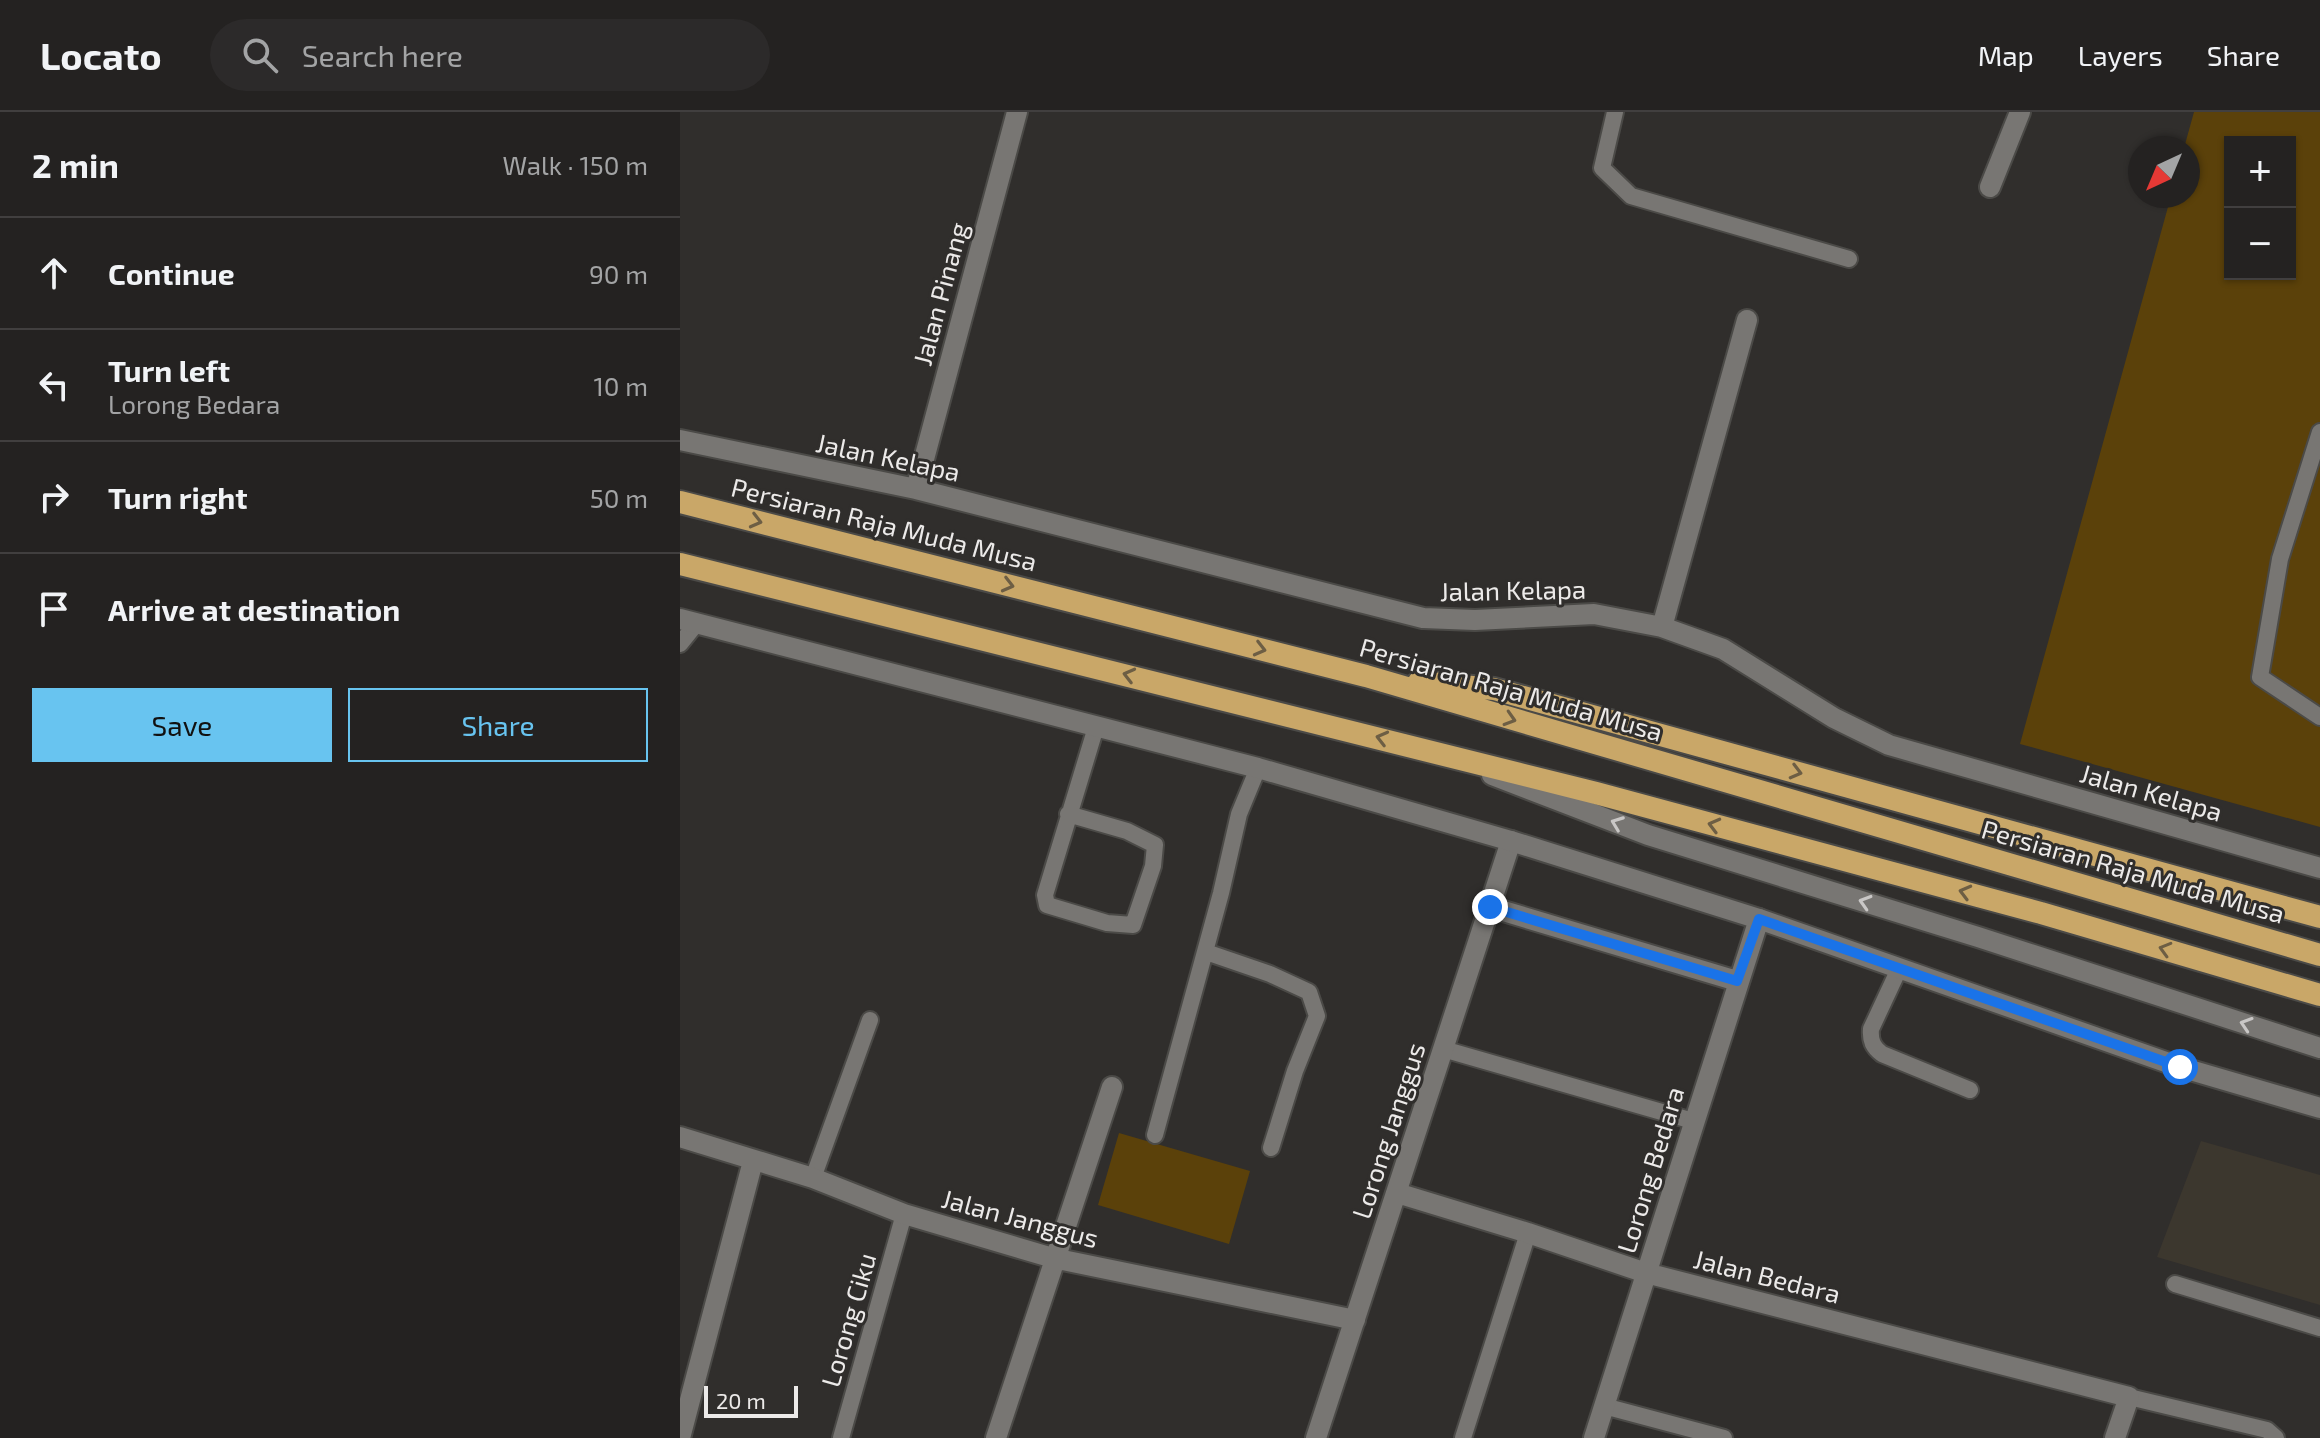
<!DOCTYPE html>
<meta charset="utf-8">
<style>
:root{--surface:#242221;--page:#2c2a2a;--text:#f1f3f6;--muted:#a3a4a5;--line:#413f3f;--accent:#68c4f0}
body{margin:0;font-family:"Exo 2",sans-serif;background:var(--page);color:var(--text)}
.controls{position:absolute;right:24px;top:24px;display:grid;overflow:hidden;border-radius:0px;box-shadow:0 2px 6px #0004}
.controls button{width:72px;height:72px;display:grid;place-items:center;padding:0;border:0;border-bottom:2px solid var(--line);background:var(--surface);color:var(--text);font:40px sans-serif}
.compass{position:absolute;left:1448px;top:24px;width:72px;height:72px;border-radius:50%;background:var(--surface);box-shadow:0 2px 6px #0004;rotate:224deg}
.scale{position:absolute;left:24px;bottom:20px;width:94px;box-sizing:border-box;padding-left:8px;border:4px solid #eceae9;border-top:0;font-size:22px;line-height:28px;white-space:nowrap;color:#eceae9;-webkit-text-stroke:6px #302e2c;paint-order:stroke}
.stop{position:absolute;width:24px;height:24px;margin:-18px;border:6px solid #1a73e8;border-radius:50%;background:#fff}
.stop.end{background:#1a73e8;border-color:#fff;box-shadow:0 2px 8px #0008}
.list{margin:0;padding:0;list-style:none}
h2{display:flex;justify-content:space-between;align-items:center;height:104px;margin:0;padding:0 32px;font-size:34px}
h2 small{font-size:26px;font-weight:400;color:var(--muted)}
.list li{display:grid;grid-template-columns:52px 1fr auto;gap:24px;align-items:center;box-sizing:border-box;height:112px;padding:0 32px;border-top:2px solid var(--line)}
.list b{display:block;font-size:30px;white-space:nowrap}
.list p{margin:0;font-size:26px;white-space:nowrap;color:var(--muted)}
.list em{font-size:26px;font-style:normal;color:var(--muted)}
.actions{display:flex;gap:16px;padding:24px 32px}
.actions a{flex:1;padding:18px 0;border:2px solid var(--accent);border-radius:0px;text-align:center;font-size:28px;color:var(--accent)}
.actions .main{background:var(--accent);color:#111}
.icon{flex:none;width:44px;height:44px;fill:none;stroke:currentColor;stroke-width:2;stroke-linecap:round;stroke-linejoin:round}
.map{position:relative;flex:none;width:1640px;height:1326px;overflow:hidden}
header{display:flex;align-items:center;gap:48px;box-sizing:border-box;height:112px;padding:0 40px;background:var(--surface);border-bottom:2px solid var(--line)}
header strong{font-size:38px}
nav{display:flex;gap:44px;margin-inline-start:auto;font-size:28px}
.search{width:560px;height:72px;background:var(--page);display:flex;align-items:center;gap:20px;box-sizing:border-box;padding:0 28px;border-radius:44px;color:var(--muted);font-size:30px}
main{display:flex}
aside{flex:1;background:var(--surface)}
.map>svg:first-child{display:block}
.built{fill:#3c372e}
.green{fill:#5b410a;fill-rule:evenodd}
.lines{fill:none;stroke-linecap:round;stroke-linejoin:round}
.service-casing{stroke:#4b4a47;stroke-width:20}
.minor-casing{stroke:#4b4a47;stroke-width:24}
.tertiary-casing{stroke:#4b4a47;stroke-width:24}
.secondary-casing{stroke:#4b4a47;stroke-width:24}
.trunk-casing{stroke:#4b4a47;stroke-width:26}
.service{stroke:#787673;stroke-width:16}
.minor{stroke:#787673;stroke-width:20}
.tertiary{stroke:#787673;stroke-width:20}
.secondary{stroke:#787673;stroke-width:20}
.trunk{stroke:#c9a768;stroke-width:22}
.oneway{stroke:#6d5e44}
.oneway2{stroke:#c9c7c6}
.route{stroke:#1a73e8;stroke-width:10}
.labels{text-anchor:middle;stroke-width:6;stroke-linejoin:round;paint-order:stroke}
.street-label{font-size:26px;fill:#eceae9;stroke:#302e2c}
</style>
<header>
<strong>Locato</strong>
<div class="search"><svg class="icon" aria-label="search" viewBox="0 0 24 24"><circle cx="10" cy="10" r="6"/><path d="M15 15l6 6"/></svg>Search here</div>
<nav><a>Map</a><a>Layers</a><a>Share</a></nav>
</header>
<main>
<aside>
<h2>2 min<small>Walk · 150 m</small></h2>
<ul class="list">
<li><svg class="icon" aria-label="ahead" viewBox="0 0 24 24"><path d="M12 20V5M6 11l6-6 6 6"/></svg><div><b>Continue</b></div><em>90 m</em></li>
<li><svg class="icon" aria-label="left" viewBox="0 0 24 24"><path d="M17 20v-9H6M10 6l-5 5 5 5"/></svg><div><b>Turn left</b><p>Lorong Bedara</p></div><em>10 m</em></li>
<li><svg class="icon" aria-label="right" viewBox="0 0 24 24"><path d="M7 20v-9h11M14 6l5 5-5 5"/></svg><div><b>Turn right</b></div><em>50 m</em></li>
<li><svg class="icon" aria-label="arrive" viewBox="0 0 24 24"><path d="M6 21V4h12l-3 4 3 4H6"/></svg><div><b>Arrive at destination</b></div></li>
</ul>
<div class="actions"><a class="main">Save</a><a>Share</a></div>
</aside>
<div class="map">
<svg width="1640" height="1326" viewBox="0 0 1640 1326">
<rect width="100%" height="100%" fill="#302e2c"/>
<path class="built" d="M 1521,1029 L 1640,1063 L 1640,1193 L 1477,1145 Z"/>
<path class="green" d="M 1514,0 L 1640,0 L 1640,715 L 1340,632 L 1491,84 L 1508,84 L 1508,36 L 1504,36 ZM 1550,30 L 1610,30 L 1610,162 L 1550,162 Z
M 439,1021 L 570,1059 L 549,1132 L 418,1093 Z"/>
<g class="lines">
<defs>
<path id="service" d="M 935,0 L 922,56 L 951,84 L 1169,147
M 1640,320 L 1600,447 L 1580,565 L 1640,605
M 0,532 L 17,511
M 388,702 L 447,719 L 475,733 L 473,754 L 453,813 L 427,811 L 367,793 L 365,783 L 416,615
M 526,840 L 590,862 L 629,880 L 637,904 L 615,959 L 591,1036
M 1219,857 L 1191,917 C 1190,929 1193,935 1202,942 L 1290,978
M 763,937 L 1013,1009
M 475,1023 L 541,781 L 559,702 L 578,656
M 133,1066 L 190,908
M 1495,1172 L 1640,1216
M 1449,1285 L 1587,1318 L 1596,1326
M 924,1294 L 1044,1326
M 161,1326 L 224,1102
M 783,1326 L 848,1121"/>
<path id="minor" d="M 1310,75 L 1340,0
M 0,328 L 236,377 L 743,506 L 795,508 L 914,502 L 982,515 L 1043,537 L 1154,606 L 1209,633 L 1640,756
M 236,377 L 337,0
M 982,515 L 1067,208
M 810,795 L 1057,869
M 0,1025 L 133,1066 L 224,1102 L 373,1146 L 675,1208
M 717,1081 L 848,1121 L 966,1161 L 1449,1285 L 1435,1326
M 0,1326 L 73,1049
M 316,1326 L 432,975
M 636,1326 L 831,729
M 914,1326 L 1079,807"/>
<path id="tertiary" d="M 0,507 L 578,656 L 831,729 L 1079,807 L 1500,955 L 1640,996"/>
<path id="secondary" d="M 812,663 L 968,723 L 1298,825 L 1640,936"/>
<path id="trunk" d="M 0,390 L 686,564 L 1640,843
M 0,452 L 916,681 L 1361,801 L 1640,883
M 739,570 L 814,577 L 1640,805"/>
</defs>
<use href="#service" class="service-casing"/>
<use href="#minor" class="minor-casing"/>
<use href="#tertiary" class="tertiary-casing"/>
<use href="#secondary" class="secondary-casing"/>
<use href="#trunk" class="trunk-casing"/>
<use href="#service" class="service"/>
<use href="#minor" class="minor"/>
<use href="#tertiary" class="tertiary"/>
<use href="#secondary" class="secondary"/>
<use href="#trunk" class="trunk"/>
</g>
<defs><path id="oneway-chevron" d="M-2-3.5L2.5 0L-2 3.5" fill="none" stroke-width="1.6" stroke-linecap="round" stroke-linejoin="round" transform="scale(2)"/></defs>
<g class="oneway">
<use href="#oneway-chevron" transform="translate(76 409) rotate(14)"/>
<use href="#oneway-chevron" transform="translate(328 473) rotate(14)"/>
<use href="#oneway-chevron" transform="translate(580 537) rotate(14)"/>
<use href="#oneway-chevron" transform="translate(449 563) rotate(-166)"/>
<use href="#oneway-chevron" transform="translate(830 607) rotate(17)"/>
<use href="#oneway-chevron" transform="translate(702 626) rotate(-166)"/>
<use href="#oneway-chevron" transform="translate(1116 660) rotate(15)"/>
<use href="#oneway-chevron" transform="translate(1034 713) rotate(-165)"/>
<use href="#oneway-chevron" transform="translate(1285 780) rotate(-165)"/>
<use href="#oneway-chevron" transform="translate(1485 837) rotate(-164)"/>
</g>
<g class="oneway2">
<use href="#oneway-chevron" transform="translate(937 711) rotate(-159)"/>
<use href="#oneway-chevron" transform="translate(1185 790) rotate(-163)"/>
<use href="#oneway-chevron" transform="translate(1566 912) rotate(-162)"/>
</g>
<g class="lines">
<path class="route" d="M 810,795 L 1057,869 L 1079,807 L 1500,955"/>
</g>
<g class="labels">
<g class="street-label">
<text transform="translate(261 182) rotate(-75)" y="9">Jalan Pinang</text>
<text transform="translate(208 346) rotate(12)" y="9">Jalan Kelapa</text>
<text transform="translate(204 413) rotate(14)" y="9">Persiaran Raja Muda Musa</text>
<text transform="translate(833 479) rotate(-1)" y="9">Jalan Kelapa</text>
<text transform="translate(831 578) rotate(16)" y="9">Persiaran Raja Muda Musa</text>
<text transform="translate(1471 681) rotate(16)" y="9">Jalan Kelapa</text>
<text transform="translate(1453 760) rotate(16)" y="9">Persiaran Raja Muda Musa</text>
<text transform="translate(709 1019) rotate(-72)" y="9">Lorong Janggus</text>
<text transform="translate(971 1058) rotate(-73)" y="9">Lorong Bedara</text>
<text transform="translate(340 1107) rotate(15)" y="9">Jalan Janggus</text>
<text transform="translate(1087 1165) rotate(14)" y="9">Jalan Bedara</text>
<text transform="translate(169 1208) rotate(-74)" y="9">Lorong Ciku</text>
</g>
</g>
</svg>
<div class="controls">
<button>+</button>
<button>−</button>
</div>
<svg class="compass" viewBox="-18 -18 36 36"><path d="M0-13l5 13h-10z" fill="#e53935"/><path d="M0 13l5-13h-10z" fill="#a3a4a5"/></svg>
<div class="scale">20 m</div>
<div class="stop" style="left:1500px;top:955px"></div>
<div class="stop end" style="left:810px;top:795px"></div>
</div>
</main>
